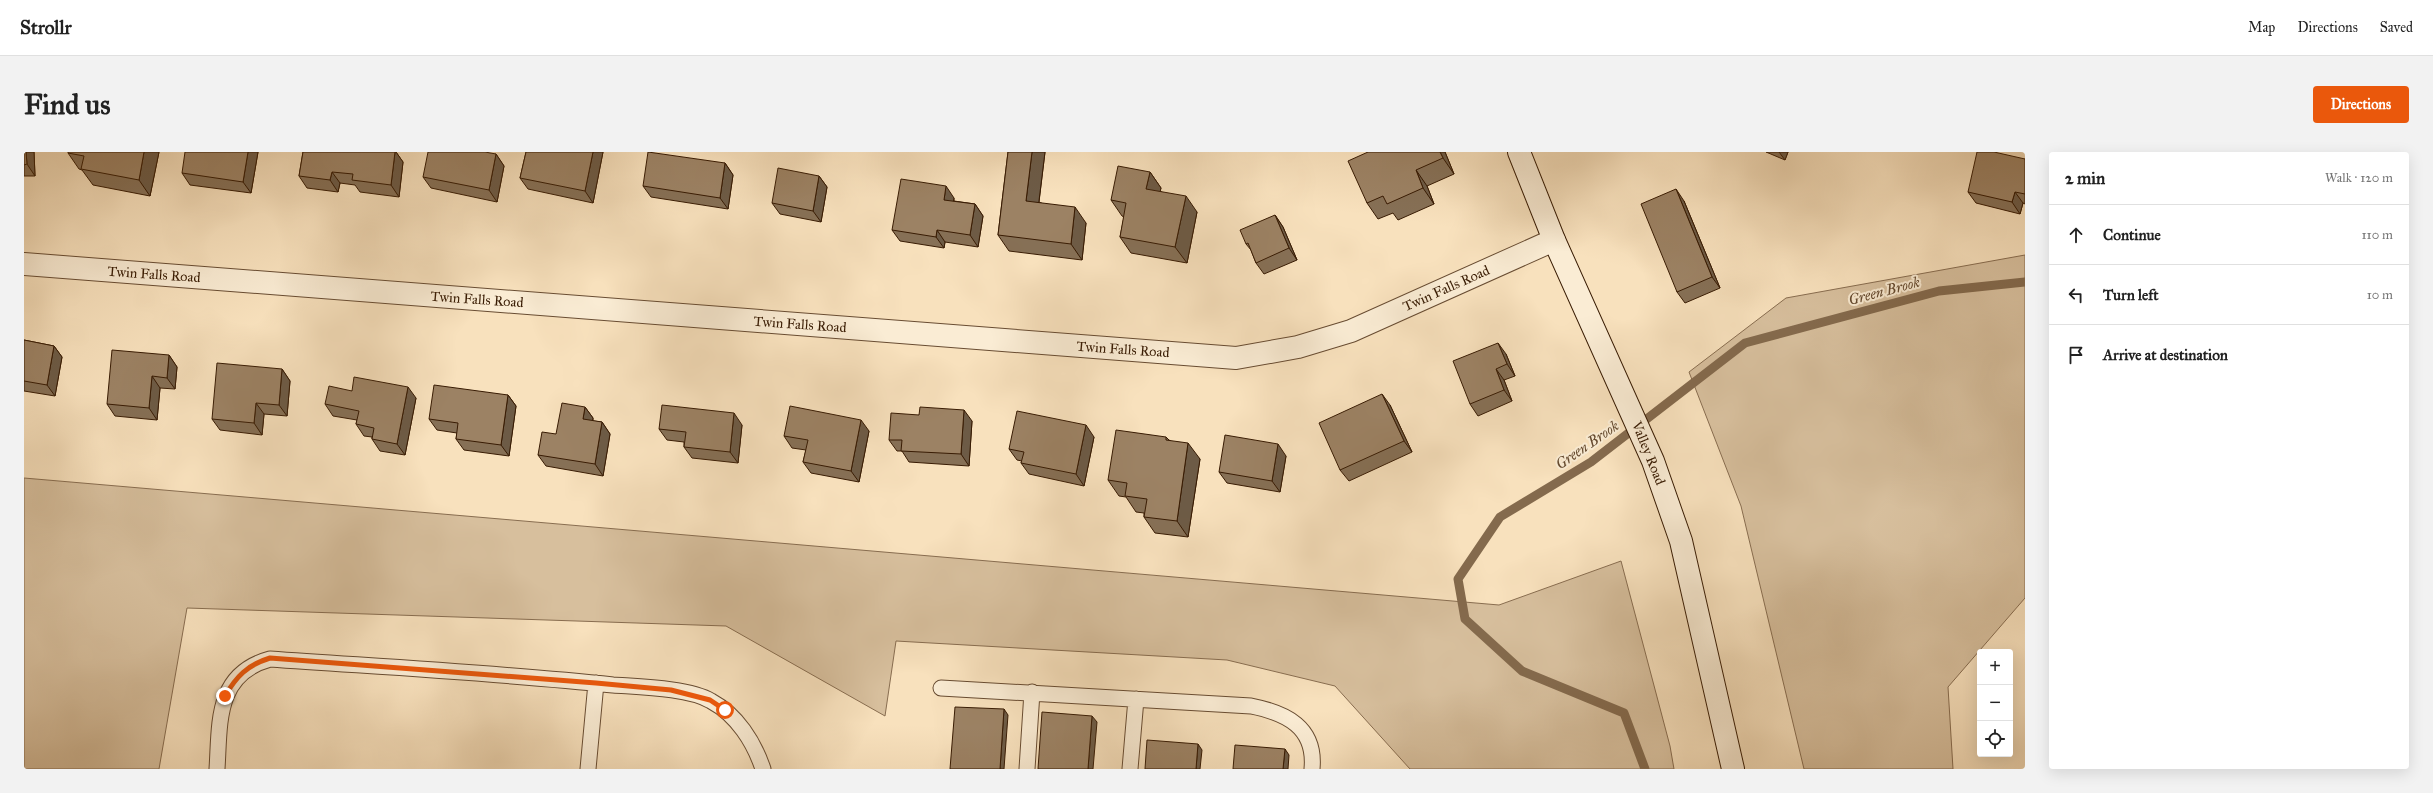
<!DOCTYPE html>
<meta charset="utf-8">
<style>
:root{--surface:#fff;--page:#f2f2f2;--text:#222;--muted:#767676;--line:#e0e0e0;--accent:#ea580c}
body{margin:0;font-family:"IM FELL Great Primer",serif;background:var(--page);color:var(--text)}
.controls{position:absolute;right:12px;bottom:12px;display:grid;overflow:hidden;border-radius:4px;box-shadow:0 4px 16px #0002}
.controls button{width:36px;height:36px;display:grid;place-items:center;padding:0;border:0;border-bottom:1px solid var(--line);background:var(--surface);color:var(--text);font:20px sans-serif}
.stop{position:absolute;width:12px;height:12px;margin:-9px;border:3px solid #ea580c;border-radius:50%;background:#fff}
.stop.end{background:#ea580c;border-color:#fff;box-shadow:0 1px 4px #0008}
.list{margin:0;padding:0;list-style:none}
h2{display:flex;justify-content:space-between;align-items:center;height:52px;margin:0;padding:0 16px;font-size:17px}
h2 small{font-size:13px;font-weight:400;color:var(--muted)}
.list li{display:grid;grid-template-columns:26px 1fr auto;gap:12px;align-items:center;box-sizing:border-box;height:60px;padding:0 16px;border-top:1px solid var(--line)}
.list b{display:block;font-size:15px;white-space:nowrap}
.list em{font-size:13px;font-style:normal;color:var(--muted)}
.icon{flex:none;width:22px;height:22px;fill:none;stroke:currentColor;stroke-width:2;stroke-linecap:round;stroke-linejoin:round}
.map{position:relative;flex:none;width:2001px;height:617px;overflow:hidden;border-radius:4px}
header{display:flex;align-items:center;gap:24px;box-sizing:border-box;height:56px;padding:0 20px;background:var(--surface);border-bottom:1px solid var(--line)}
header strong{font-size:19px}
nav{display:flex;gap:22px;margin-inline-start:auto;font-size:14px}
.intro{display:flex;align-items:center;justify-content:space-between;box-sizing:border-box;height:96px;padding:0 24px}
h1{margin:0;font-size:28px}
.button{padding:10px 18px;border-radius:4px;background:var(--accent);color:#fff;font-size:14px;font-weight:700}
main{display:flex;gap:24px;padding:0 24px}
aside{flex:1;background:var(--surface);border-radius:4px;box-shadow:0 4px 16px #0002}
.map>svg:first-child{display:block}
.green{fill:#d7bf9d;stroke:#886d50}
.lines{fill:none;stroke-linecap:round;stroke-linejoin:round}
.stream{stroke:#846a4d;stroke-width:9}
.lane-casing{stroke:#684c32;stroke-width:17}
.street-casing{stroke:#684c32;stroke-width:24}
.secondary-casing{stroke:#381b03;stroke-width:24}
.lane{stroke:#faecd4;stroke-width:15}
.street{stroke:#faecd4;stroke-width:22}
.secondary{stroke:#faecd4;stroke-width:22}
.wall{fill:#867056;stroke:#381b03}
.shaded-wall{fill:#6d5b46;stroke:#381b03}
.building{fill:#9c8264;stroke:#381b03}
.route{stroke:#ea580c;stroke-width:5}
.labels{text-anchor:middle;stroke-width:4;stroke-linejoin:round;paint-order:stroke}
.street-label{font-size:14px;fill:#381b03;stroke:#faecd4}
.water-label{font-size:15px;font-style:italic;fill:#64492e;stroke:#faecd4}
</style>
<header>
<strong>Strollr</strong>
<nav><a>Map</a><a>Directions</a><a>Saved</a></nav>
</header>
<div class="intro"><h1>Find us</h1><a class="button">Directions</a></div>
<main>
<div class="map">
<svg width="2001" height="617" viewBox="0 0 2001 617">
<rect width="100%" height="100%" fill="#f8e1bd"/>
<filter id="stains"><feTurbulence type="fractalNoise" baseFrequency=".005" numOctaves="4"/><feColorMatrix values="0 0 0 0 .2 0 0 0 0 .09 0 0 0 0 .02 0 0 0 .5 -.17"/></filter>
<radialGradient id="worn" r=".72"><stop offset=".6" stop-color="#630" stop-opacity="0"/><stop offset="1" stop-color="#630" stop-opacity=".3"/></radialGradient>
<path class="green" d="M 2001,103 L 2001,446 L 1924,535 L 1929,617 L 1780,617 L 1717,354 L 1665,220 L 1762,146 Z
M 0,326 L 1475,453 L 1597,409 L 1646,594 L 1650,617 L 1386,617 L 1311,534 L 1203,508 L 872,489 L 861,564 L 702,474 L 163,456 L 135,617 L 0,617 Z"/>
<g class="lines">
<path class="stream" d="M 1621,617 L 1600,561 L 1498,519 L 1441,467 L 1434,427 L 1476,365 L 1567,310 L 1721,191 L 1915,139 L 2001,130"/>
<defs>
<path id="lane" d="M 917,536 L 1227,554 C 1262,561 1292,575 1288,617
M 193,617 C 196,571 191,522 246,507 C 360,515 475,521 589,533 C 616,535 665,536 687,549 C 713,563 730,590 739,617
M 564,617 L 572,531
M 1003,617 L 1008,540
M 1106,617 L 1112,547"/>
<path id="street" d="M 0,112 L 1212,206 L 1274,195 L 1327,179 L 1530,88"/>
<path id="secondary" d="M 1495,0 L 1530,88 L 1629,309 L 1657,389 L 1709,617"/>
</defs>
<use href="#lane" class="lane-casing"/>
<use href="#street" class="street-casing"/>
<use href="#secondary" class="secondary-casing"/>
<use href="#lane" class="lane"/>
<use href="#street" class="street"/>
<use href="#secondary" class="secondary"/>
</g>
<path class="wall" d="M 0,0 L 10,0 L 11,24 L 0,24 Z
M 135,0 L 126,44 L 69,33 L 58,18 L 55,17 L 44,1 Z
M 234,0 L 227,41 L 166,33 L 158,21 Z
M 279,0 L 372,0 L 379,10 L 375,45 L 336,40 L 331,33 L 316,31 L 314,40 L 283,36 L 275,24 Z
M 502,0 L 579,0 L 569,51 L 504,37 L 496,26 Z
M 984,0 L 1021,0 L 1015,50 L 1062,71 L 1058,108 L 985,99 L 974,83 Z
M 1344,0 L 1421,0 L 1430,22 L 1403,34 L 1410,52 L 1374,68 L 1369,61 L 1354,67 L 1343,51 Z
M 1742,0 L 1764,0 L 1761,8 Z
M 472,2 L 480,14 L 473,50 L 407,36 L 399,25 Z
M 2001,7 L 2001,52 L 1999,51 L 1996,62 L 1952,51 L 1944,40 Z
M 701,11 L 709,23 L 704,57 L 627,45 L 619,34 Z
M 1126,20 L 1137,36 L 1136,39 L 1173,60 L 1163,111 L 1107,101 L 1096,85 L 1100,65 L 1098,64 L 1087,48 Z
M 795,24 L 803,35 L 797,70 L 756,62 L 748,51 Z
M 930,46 L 930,49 L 951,52 L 959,64 L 954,95 L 921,90 L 920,96 L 876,89 L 868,78 Z
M 1660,49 L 1696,136 L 1661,151 L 1653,140 Z
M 1251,63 L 1259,75 L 1273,108 L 1240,122 L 1232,111 L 1227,98 L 1222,92 Z
M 0,188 L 30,194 L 38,205 L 31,244 L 0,239 Z
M 1482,202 L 1491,224 L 1480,228 L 1488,249 L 1454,264 L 1446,252 Z
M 145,203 L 153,215 L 151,237 L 136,236 L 133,268 L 91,264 L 83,252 Z
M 258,217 L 266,229 L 263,264 L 240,262 L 238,283 L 196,278 L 188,267 Z
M 328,239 L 392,246 L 381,303 L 356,299 L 348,287 L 348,285 L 340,284 L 332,272 L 333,268 L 309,264 L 301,252 Z
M 484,243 L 492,254 L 485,304 L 440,298 L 432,287 L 433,281 L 413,278 L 405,267 Z
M 1366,253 L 1388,300 L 1325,329 L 1316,318 Z
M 561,255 L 569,266 L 569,269 L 578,270 L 586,282 L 579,324 L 522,314 L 514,303 L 532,282 Z
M 895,263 L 948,269 L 945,314 L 885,310 L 878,299 L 873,299 L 865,288 Z
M 718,273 L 714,311 L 668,306 L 660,295 L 660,290 L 643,288 L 635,277 Z
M 845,279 L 835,330 L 787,321 L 779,310 L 782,298 L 768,296 L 760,284 Z
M 1070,285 L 1060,334 L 1005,322 L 997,311 L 998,309 L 993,308 L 985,297 Z
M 1142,285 L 1145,288 L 1176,307 L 1164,385 L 1131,381 L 1120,365 L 1120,361 L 1112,360 L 1102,345 L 1095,344 L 1084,328 Z
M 1262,304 L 1256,340 L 1203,331 L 1195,320 Z"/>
<path class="shaded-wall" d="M 2,0 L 10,0 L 11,24 L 3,12 Z
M 120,0 L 135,0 L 126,44 L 115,28 Z
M 224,0 L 234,0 L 227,41 L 219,30 Z
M 371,0 L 372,0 L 379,10 L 375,45 L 367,33 Z
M 569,0 L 579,0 L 569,51 L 561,39 Z
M 1008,0 L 1021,0 L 1013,65 L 1002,49 Z
M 1416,0 L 1421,0 L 1430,22 L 1419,6 Z
M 1755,0 L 1764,0 L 1761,8 Z
M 472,2 L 480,14 L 473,50 L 465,38 Z
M 701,11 L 709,23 L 704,57 L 696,46 Z
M 1392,18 L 1403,34 L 1410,52 L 1399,36 Z
M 308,20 L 316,31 L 314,40 L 306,28 Z
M 1126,20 L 1137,36 L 1133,53 L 1122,37 Z
M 795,24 L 803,35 L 797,70 L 789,59 Z
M 922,34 L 930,46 L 928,59 L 920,48 Z
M 1652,37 L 1660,49 L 1696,136 L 1688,125 Z
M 1991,40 L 1999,51 L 1996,62 L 1988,50 Z
M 1162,44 L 1173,60 L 1163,111 L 1151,95 Z
M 951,52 L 959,64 L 954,95 L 946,83 Z
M 1051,55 L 1062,71 L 1058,108 L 1047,92 Z
M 1251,63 L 1259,75 L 1273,108 L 1265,96 Z
M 913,78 L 921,90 L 920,96 L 912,85 Z
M 1474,191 L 1482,202 L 1491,224 L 1483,212 Z
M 30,194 L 38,205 L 31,244 L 23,233 Z
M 145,203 L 153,215 L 151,237 L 143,226 Z
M 258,217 L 266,229 L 263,264 L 255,253 Z
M 1472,217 L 1480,228 L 1488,249 L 1480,238 Z
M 128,224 L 136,236 L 133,268 L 125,256 Z
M 384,235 L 392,246 L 381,303 L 373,292 Z
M 1358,242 L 1366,253 L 1388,300 L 1380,289 Z
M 484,243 L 492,254 L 485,304 L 477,293 Z
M 232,251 L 240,262 L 238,283 L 230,271 Z
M 561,255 L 569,266 L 567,279 L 559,267 Z
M 940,258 L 948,269 L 945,314 L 937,302 Z
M 710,261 L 718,273 L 714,311 L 706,300 Z
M 837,268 L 845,279 L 835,330 L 827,319 Z
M 578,270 L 586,282 L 579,324 L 571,312 Z
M 1062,273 L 1070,285 L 1060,334 L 1052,322 Z
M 1164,291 L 1176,307 L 1164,385 L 1153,369 Z
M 1254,292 L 1262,304 L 1256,340 L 1248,329 Z
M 980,557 L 984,563 L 980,617 L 976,617 Z
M 1068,564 L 1073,570 L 1069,617 L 1064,617 Z
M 1174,592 L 1178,598 L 1176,617 L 1172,617 Z
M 1261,597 L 1265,603 L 1264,617 L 1259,617 Z"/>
<path class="building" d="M 0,0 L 2,0 L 3,12 L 0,13 Z
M 44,0 L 120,0 L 115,28 L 57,17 L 60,4 L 44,1 Z
M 161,0 L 224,0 L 219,30 L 158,21 Z
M 279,0 L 371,0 L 367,33 L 328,28 L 329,22 L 308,20 L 306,28 L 275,24 Z
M 404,0 L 461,0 L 472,2 L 465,38 L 399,25 Z
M 502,0 L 569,0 L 561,39 L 496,26 Z
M 624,0 L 701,11 L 696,46 L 619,34 Z
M 984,0 L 1008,0 L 1002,49 L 1051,55 L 1047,92 L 974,83 Z
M 1344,0 L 1416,0 L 1419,6 L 1392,18 L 1399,36 L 1363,52 L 1359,44 L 1343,51 L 1324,9 Z
M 1953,0 L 1970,0 L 2001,7 L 2001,42 L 1991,40 L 1988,50 L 1944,40 Z
M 1094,14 L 1126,20 L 1122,37 L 1162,44 L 1151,95 L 1096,85 L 1102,51 L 1087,48 Z
M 754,16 L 795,24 L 789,59 L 748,51 Z
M 877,27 L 922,34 L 920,48 L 951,52 L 946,83 L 913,78 L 912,85 L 868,78 Z
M 1652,37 L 1688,125 L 1653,140 L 1617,52 Z
M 1251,63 L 1265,96 L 1232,111 L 1224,91 L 1222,92 L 1216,78 Z
M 0,188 L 30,194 L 23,233 L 0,229 Z
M 1474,191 L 1483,212 L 1472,217 L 1480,238 L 1446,252 L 1429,209 Z
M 88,198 L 145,203 L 143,226 L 128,224 L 125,256 L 83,252 Z
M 193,211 L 258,217 L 255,253 L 232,251 L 230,271 L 188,267 Z
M 330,225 L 384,235 L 373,292 L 348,287 L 350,276 L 332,272 L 335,259 L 301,252 L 305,234 L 328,239 Z
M 410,233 L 484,243 L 477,293 L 432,287 L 434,271 L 405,267 Z
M 1358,242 L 1380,289 L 1316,318 L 1295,271 Z
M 538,251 L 561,255 L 559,267 L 578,270 L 571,312 L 514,303 L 518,280 L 532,282 Z
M 638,253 L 710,261 L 706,300 L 660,295 L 662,280 L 635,277 Z
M 766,254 L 837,268 L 827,319 L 779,310 L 784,288 L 760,284 Z
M 896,255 L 940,258 L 937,302 L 877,299 L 878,288 L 865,288 L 867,261 L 895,263 Z
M 993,259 L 1062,273 L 1052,322 L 997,311 L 1000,300 L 985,297 Z
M 1092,278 L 1142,285 L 1142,288 L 1164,291 L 1153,369 L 1120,365 L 1123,347 L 1101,344 L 1103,331 L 1084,328 Z
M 1201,283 L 1254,292 L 1248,329 L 1195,320 Z
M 931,555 L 980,557 L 976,617 L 926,617 Z
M 1018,560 L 1068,564 L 1064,617 L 1014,617 Z
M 1123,588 L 1174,592 L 1172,617 L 1121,617 Z
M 1211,593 L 1261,597 L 1259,617 L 1209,617 Z"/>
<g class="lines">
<path class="route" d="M 201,544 C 212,525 223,513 246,506 L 572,531 L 647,538 L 686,548 L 701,558"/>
</g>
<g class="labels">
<g class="street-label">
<text transform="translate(130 122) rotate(4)" y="5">Twin Falls Road</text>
<text transform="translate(1422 136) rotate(-24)" y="5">Twin Falls Road</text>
<text transform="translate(453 147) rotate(4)" y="5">Twin Falls Road</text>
<text transform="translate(776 172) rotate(4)" y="5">Twin Falls Road</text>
<text transform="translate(1099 197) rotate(4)" y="5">Twin Falls Road</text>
<text transform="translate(1625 301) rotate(68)" y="5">Valley Road</text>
</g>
<g class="water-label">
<text transform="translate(1860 139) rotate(-15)" y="5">Green Brook</text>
<text transform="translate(1563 293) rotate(-35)" y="5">Green Brook</text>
</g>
</g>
<rect width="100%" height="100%" filter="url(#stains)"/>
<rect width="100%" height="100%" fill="url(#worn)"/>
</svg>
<div class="controls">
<button>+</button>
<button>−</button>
<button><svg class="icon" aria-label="locate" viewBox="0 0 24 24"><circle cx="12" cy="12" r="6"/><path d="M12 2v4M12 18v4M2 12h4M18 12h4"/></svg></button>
</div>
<div class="stop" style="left:701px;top:558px"></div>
<div class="stop end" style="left:201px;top:544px"></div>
</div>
<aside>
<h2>2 min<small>Walk · 120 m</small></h2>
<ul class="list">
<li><svg class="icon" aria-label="ahead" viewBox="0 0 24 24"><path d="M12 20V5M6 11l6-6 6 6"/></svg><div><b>Continue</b></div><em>110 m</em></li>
<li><svg class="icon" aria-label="left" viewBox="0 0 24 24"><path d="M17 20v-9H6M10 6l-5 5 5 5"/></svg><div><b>Turn left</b></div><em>10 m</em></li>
<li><svg class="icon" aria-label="arrive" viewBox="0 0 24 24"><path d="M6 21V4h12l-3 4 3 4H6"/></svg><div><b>Arrive at destination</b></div></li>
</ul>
</aside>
</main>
